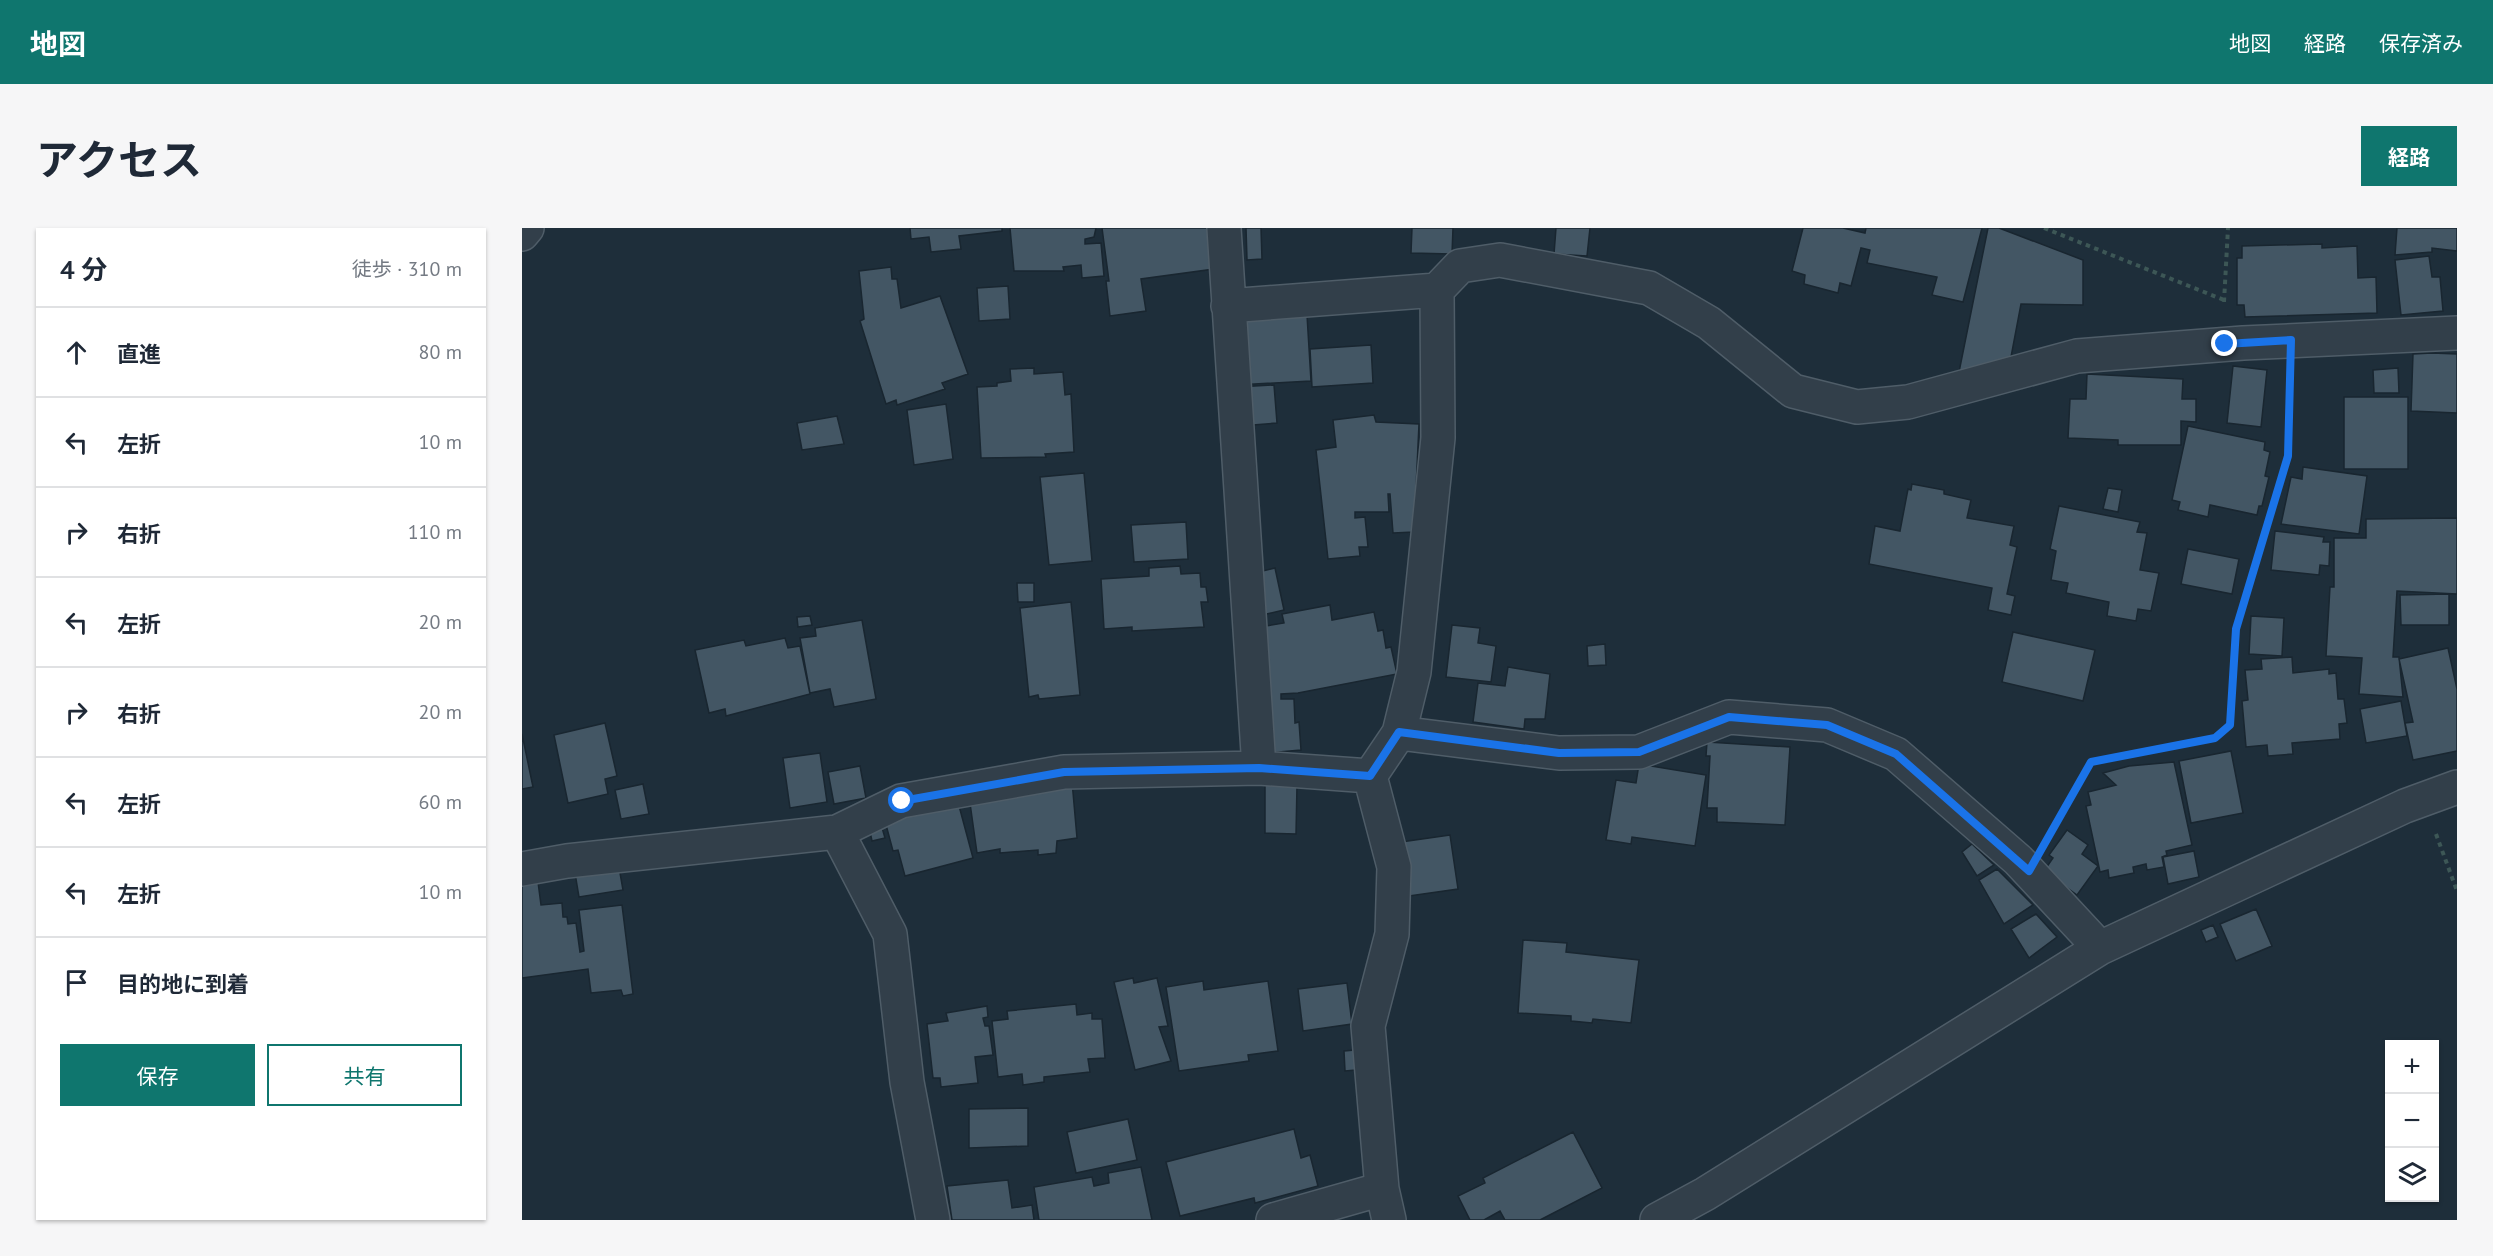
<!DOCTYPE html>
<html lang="ja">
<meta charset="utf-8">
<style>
:root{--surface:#fff;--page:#f6f6f7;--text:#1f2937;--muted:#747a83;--line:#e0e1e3;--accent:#0f766e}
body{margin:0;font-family:"PT Sans","Noto Sans JP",sans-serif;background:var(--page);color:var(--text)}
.controls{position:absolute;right:18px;bottom:18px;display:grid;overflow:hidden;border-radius:0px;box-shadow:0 2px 4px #0004}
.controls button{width:54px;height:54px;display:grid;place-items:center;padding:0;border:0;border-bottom:2px solid var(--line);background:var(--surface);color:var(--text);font:30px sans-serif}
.stop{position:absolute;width:18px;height:18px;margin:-14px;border:4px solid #1a73e8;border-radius:50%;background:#fff}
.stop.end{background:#1a73e8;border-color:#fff;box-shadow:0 2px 6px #0008}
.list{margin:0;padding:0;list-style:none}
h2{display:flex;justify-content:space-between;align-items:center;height:78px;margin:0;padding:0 24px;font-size:26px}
h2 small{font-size:20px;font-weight:400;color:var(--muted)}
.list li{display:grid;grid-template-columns:39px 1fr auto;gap:18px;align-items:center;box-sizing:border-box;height:90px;padding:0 24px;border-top:2px solid var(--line)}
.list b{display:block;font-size:22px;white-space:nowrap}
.list em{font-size:20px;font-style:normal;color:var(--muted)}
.actions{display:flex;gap:12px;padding:18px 24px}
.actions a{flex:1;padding:14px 0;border:2px solid var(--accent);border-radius:0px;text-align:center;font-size:21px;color:var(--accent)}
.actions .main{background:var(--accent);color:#fff}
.icon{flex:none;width:33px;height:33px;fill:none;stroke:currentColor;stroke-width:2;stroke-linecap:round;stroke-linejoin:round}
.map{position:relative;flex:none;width:1935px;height:992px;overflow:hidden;border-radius:0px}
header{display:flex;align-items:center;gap:36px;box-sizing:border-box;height:84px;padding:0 30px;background:var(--accent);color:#fff}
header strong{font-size:28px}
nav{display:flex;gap:33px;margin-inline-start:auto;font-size:21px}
.intro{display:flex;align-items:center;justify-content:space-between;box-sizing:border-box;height:144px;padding:0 36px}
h1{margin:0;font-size:42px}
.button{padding:15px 27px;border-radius:0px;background:var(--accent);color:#fff;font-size:21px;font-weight:700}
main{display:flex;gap:36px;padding:0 36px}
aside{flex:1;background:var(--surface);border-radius:0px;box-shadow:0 2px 4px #0004}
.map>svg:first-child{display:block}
.building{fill:#435664;stroke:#192630;stroke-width:1.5}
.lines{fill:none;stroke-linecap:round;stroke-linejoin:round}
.minor-casing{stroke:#4f5d68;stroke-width:36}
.path{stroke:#3d5756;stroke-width:4;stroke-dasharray:4.5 4.5;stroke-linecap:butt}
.minor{stroke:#323f4a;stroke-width:33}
.route{stroke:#1a73e8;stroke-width:8}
</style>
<header>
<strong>地図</strong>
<nav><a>地図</a><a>経路</a><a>保存済み</a></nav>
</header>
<div class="intro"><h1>アクセス</h1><a class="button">経路</a></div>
<main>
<aside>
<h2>4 分<small>徒歩 · 310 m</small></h2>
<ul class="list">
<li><svg class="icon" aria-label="ahead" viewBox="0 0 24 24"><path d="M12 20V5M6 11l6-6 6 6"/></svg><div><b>直進</b></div><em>80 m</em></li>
<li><svg class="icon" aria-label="left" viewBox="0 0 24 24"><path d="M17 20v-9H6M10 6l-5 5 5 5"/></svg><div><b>左折</b></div><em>10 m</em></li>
<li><svg class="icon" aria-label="right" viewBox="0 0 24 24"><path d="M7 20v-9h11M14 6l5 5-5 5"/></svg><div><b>右折</b></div><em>110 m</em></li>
<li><svg class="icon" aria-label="left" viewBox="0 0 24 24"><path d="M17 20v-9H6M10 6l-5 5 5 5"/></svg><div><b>左折</b></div><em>20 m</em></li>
<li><svg class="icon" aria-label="right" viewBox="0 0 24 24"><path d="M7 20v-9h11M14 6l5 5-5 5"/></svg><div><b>右折</b></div><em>20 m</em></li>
<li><svg class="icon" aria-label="left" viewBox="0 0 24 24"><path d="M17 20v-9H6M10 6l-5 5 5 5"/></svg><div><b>左折</b></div><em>60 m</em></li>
<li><svg class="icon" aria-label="left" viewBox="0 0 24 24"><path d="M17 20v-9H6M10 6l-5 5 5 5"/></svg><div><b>左折</b></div><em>10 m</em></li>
<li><svg class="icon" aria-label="arrive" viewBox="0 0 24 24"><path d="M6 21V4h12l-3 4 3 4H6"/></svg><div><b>目的地に到着</b></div></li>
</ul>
<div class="actions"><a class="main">保存</a><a>共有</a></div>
</aside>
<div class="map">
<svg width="1935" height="992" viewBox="0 0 1935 992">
<rect width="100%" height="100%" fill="#1e2e3a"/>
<path class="building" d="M 388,0 L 480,0 L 480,3 L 437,8 L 439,21 L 409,24 L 407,9 L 389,11 Z
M 488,0 L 574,0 L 572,9 L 563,11 L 563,16 L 579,15 L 582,48 L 560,50 L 559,37 L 541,39 L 542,43 L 492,43 Z
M 580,0 L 687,0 L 692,41 L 619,51 L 624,83 L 588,88 L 584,53 L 587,53 Z
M 724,0 L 739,0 L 740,31 L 725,32 Z
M 890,0 L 931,0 L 930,26 L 889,25 Z
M 1034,0 L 1068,0 L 1065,28 L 1032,26 Z
M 1281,0 L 1321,0 L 1343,5 L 1344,0 L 1460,0 L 1441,74 L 1410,67 L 1415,49 L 1345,35 L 1348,22 L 1339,20 L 1329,58 L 1318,55 L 1316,65 L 1282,56 L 1283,47 L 1270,43 Z
M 1466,0 L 1477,0 L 1561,32 L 1561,77 L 1499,76 L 1489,129 L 1437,144 Z
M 1875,0 L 1935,0 L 1935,23 L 1910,20 L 1910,24 L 1873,27 Z
M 1800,16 L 1800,20 L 1835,18 L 1836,50 L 1854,49 L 1855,85 L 1723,89 L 1722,77 L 1715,77 L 1715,30 L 1720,30 L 1720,18 Z
M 1907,28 L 1910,49 L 1918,49 L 1921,83 L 1879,87 L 1873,32 Z
M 369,39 L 370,51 L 375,51 L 379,80 L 418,68 L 446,146 L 420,155 L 423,161 L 375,177 L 374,172 L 364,176 L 338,93 L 342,91 L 337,43 Z
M 486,58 L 488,91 L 457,93 L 455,60 Z
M 785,87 L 789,153 L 715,157 L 712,91 Z
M 849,117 L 851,155 L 790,159 L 788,121 Z
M 1910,125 L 1935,126 L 1935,185 L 1889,183 L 1891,126 Z
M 1711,138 L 1745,142 L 1739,199 L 1705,195 Z
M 512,140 L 512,146 L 541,144 L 543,167 L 549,166 L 552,224 L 523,226 L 524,229 L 459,230 L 455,159 L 475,158 L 475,155 L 489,153 L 488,141 Z
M 1876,140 L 1877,165 L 1852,165 L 1851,142 Z
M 1565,146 L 1661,151 L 1660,171 L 1674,171 L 1674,194 L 1659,193 L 1659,217 L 1596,217 L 1596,212 L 1546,210 L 1548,171 L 1564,171 Z
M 752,157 L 755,195 L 718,198 L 715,159 Z
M 1822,169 L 1886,169 L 1886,241 L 1822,241 Z
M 424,176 L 431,231 L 392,237 L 385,182 Z
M 852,187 L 854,194 L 897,196 L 892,304 L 871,305 L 868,266 L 866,266 L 867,284 L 833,284 L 833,290 L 843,289 L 846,319 L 837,319 L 838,328 L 806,331 L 794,222 L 814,219 L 811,192 Z
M 315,188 L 322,216 L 280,222 L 275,195 Z
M 1666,198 L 1743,214 L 1742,222 L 1748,224 L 1743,248 L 1747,249 L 1740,278 L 1737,278 L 1735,287 L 1688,277 L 1686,289 L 1656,282 L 1658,274 L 1650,272 Z
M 1781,239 L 1845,248 L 1837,306 L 1759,296 L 1769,249 L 1780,251 Z
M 562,245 L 570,333 L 527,337 L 518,249 Z
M 1390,256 L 1422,262 L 1422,266 L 1449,272 L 1445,290 L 1492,298 L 1488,317 L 1495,319 L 1485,366 L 1493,368 L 1489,387 L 1466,382 L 1470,360 L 1347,336 L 1353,298 L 1378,303 L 1386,261 L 1389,262 Z
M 1586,260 L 1600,262 L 1596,284 L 1581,281 Z
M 1537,278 L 1618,294 L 1615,304 L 1625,305 L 1618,342 L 1637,345 L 1629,383 L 1616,381 L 1614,393 L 1585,388 L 1587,374 L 1544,365 L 1546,355 L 1529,352 L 1534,323 L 1528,321 Z
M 1935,290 L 1935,366 L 1875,363 L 1871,429 L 1877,429 L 1881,469 L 1837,466 L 1840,430 L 1804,428 L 1808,359 L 1812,359 L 1812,310 L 1844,310 L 1844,291 Z
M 664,294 L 666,331 L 612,334 L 609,297 Z
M 1753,303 L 1802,309 L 1801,314 L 1808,314 L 1807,338 L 1798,337 L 1797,347 L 1749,342 Z
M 1666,321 L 1717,331 L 1710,366 L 1659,356 Z
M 658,338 L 659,346 L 678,345 L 679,359 L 684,359 L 686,374 L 679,374 L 682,399 L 610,403 L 610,399 L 582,401 L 579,351 L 627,348 L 627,340 Z
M 753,340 L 762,382 L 736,388 L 728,346 Z
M 495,355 L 512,355 L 512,374 L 496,374 Z
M 1927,366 L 1927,397 L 1879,397 L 1878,367 Z
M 549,374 L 558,467 L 517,471 L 516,467 L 507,469 L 498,380 Z
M 808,377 L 810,392 L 852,384 L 856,403 L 861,402 L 864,420 L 869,419 L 875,446 L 776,465 L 759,466 L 759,471 L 772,471 L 773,495 L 777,494 L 779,522 L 745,525 L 732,400 L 762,395 L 760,386 Z
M 288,388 L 290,397 L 276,399 L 275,389 Z
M 1729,388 L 1762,390 L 1760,428 L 1727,426 Z
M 340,392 L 354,471 L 312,479 L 308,461 L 288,465 L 278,410 L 294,408 L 293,400 Z
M 930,397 L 958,400 L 956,415 L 974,418 L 969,454 L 924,449 Z
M 1491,404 L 1573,422 L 1561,473 L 1480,454 Z
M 263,410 L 266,420 L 278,418 L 288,466 L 204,488 L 203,481 L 187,485 L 173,422 L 222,412 L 224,418 Z
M 1083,416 L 1084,437 L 1066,438 L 1065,418 Z
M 1926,420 L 1935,461 L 1935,523 L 1891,532 L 1883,495 L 1891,494 L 1877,431 Z
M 1770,429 L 1771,445 L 1807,441 L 1807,446 L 1814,445 L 1816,471 L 1822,471 L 1825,495 L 1817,496 L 1818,511 L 1770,515 L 1771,526 L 1746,528 L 1745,517 L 1724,519 L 1720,473 L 1726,472 L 1723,442 L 1740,441 L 1739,431 Z
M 986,439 L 1028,446 L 1023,491 L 1003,491 L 1002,501 L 951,494 L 956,455 L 983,458 Z
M 1879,473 L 1885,508 L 1844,515 L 1838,481 Z
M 83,495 L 95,548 L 83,551 L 86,566 L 46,575 L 32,507 Z
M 0,506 L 11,559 L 0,561 Z
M 1185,514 L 1268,519 L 1263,597 L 1195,594 L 1195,580 L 1185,580 L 1188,528 L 1184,528 Z
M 1709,523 L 1721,585 L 1669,595 L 1657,533 Z
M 298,525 L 305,574 L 268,580 L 261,530 Z
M 1652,534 L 1670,617 L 1644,623 L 1645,627 L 1640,629 L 1642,639 L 1625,642 L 1624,636 L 1611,639 L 1612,645 L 1587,650 L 1586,642 L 1578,644 L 1564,578 L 1569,577 L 1566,564 L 1594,557 L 1581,545 L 1607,538 Z
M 1117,536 L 1184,547 L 1173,618 L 1110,609 L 1109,616 L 1084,612 L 1094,552 L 1114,555 Z
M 338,538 L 344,570 L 312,576 L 306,544 Z
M 550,553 L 555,610 L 535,613 L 534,625 L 516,627 L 516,622 L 478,625 L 478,621 L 455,625 L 447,568 Z
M 121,556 L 127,586 L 99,591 L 93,562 Z
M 743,557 L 775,557 L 774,606 L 743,605 Z
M 436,574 L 451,630 L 383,648 L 376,622 L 371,623 L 363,593 Z
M 359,596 L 363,610 L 350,613 L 347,599 Z
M 1545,602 L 1566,617 L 1560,626 L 1576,638 L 1555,667 L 1522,643 L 1531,630 L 1527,627 Z
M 928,607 L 936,661 L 887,668 L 879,614 Z
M 1450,616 L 1472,637 L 1455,648 L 1440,624 Z
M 1672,623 L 1677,649 L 1646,656 L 1641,629 Z
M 97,639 L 101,662 L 57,669 L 53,645 Z
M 1475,641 L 1511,677 L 1482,696 L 1457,652 Z
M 16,654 L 19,677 L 40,675 L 41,689 L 45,689 L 46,696 L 54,695 L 58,724 L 62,723 L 57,682 L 100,677 L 111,766 L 101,768 L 99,762 L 69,765 L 66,741 L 0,750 L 0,657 Z
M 1734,681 L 1750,718 L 1714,733 L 1698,696 Z
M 1514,686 L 1535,709 L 1507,730 L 1489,701 Z
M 1691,697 L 1696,709 L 1684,714 L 1679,702 Z
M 1001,712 L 1045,715 L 1044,724 L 1117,732 L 1109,795 L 1071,791 L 1070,795 L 1049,793 L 1049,788 L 996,785 Z
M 611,750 L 612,755 L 635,750 L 646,798 L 637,799 L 649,833 L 613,842 L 592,754 Z
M 681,753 L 682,762 L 746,753 L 756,823 L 726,827 L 727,833 L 657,843 L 644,759 Z
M 825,755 L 830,796 L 781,803 L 776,761 Z
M 554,776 L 555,787 L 570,785 L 570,791 L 580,791 L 583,830 L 566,831 L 568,844 L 522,849 L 522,854 L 501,857 L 500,846 L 476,849 L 470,793 L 486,791 L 485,783 Z
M 465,778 L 466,789 L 461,790 L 463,798 L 467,798 L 471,827 L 453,829 L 456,855 L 419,859 L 418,850 L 411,850 L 405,796 L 426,793 L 424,785 Z
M 833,822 L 834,842 L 823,843 L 822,823 Z
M 506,880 L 506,918 L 447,920 L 447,881 Z
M 606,891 L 615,932 L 554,945 L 545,904 Z
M 772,901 L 779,930 L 788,927 L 796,958 L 733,975 L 732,970 L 658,988 L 644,934 Z
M 1051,904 L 1080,960 L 1018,992 L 983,992 L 978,983 L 962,992 L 948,992 L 936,968 L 963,955 L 961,950 Z
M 619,939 L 630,992 L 517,992 L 512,959 L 570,949 L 572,958 L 587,955 L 586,945 Z
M 486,952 L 490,980 L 510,977 L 512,992 L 430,992 L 425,958 Z"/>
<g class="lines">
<defs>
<path id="minor" d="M 702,0 L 737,540
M 0,6 L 5,0
M 706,78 L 915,62 L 938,38 L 978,32 L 1127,60 L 1187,95 L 1271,163 L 1335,179 L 1386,174 L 1555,128 L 1721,115 L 1935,105
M 877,505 L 1037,525 L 1117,524 L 1207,489 L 1305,497 L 1374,526 L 1496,632 L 1578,720
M 848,548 L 877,505 L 892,444 L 916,210 L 915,62
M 315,604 L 368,706 L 385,854 L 411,992
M 0,641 L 45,633 L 315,604 L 379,573 L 542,544 L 737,540 L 848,548 L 872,639 L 870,706 L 846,798 L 860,961 L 867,992
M 751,992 L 860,961
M 1135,992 L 1183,966 L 1578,720 L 1883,578 L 1935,559"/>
</defs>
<use href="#minor" class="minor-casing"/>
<path class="path" d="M 1522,0 L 1702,72
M 1702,74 L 1706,0
M 1914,606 L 1935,663
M 1525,610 L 1569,534 L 1693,510 L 1708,497 L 1714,401 L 1766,228 L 1768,149"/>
<use href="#minor" class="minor"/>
</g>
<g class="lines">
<path class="route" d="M 380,573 L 542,544 L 737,540 L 848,548 L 877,504 L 1037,525 L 1117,524 L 1207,489 L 1305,497 L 1374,526 L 1507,643 L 1569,534 L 1693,510 L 1708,497 L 1714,401 L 1766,228 L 1769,112 L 1703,116"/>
</g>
</svg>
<div class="controls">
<button>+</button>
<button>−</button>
<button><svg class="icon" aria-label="layers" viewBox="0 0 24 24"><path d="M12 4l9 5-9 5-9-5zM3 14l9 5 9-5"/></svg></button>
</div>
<div class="stop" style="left:380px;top:573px"></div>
<div class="stop end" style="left:1703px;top:116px"></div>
</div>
</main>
